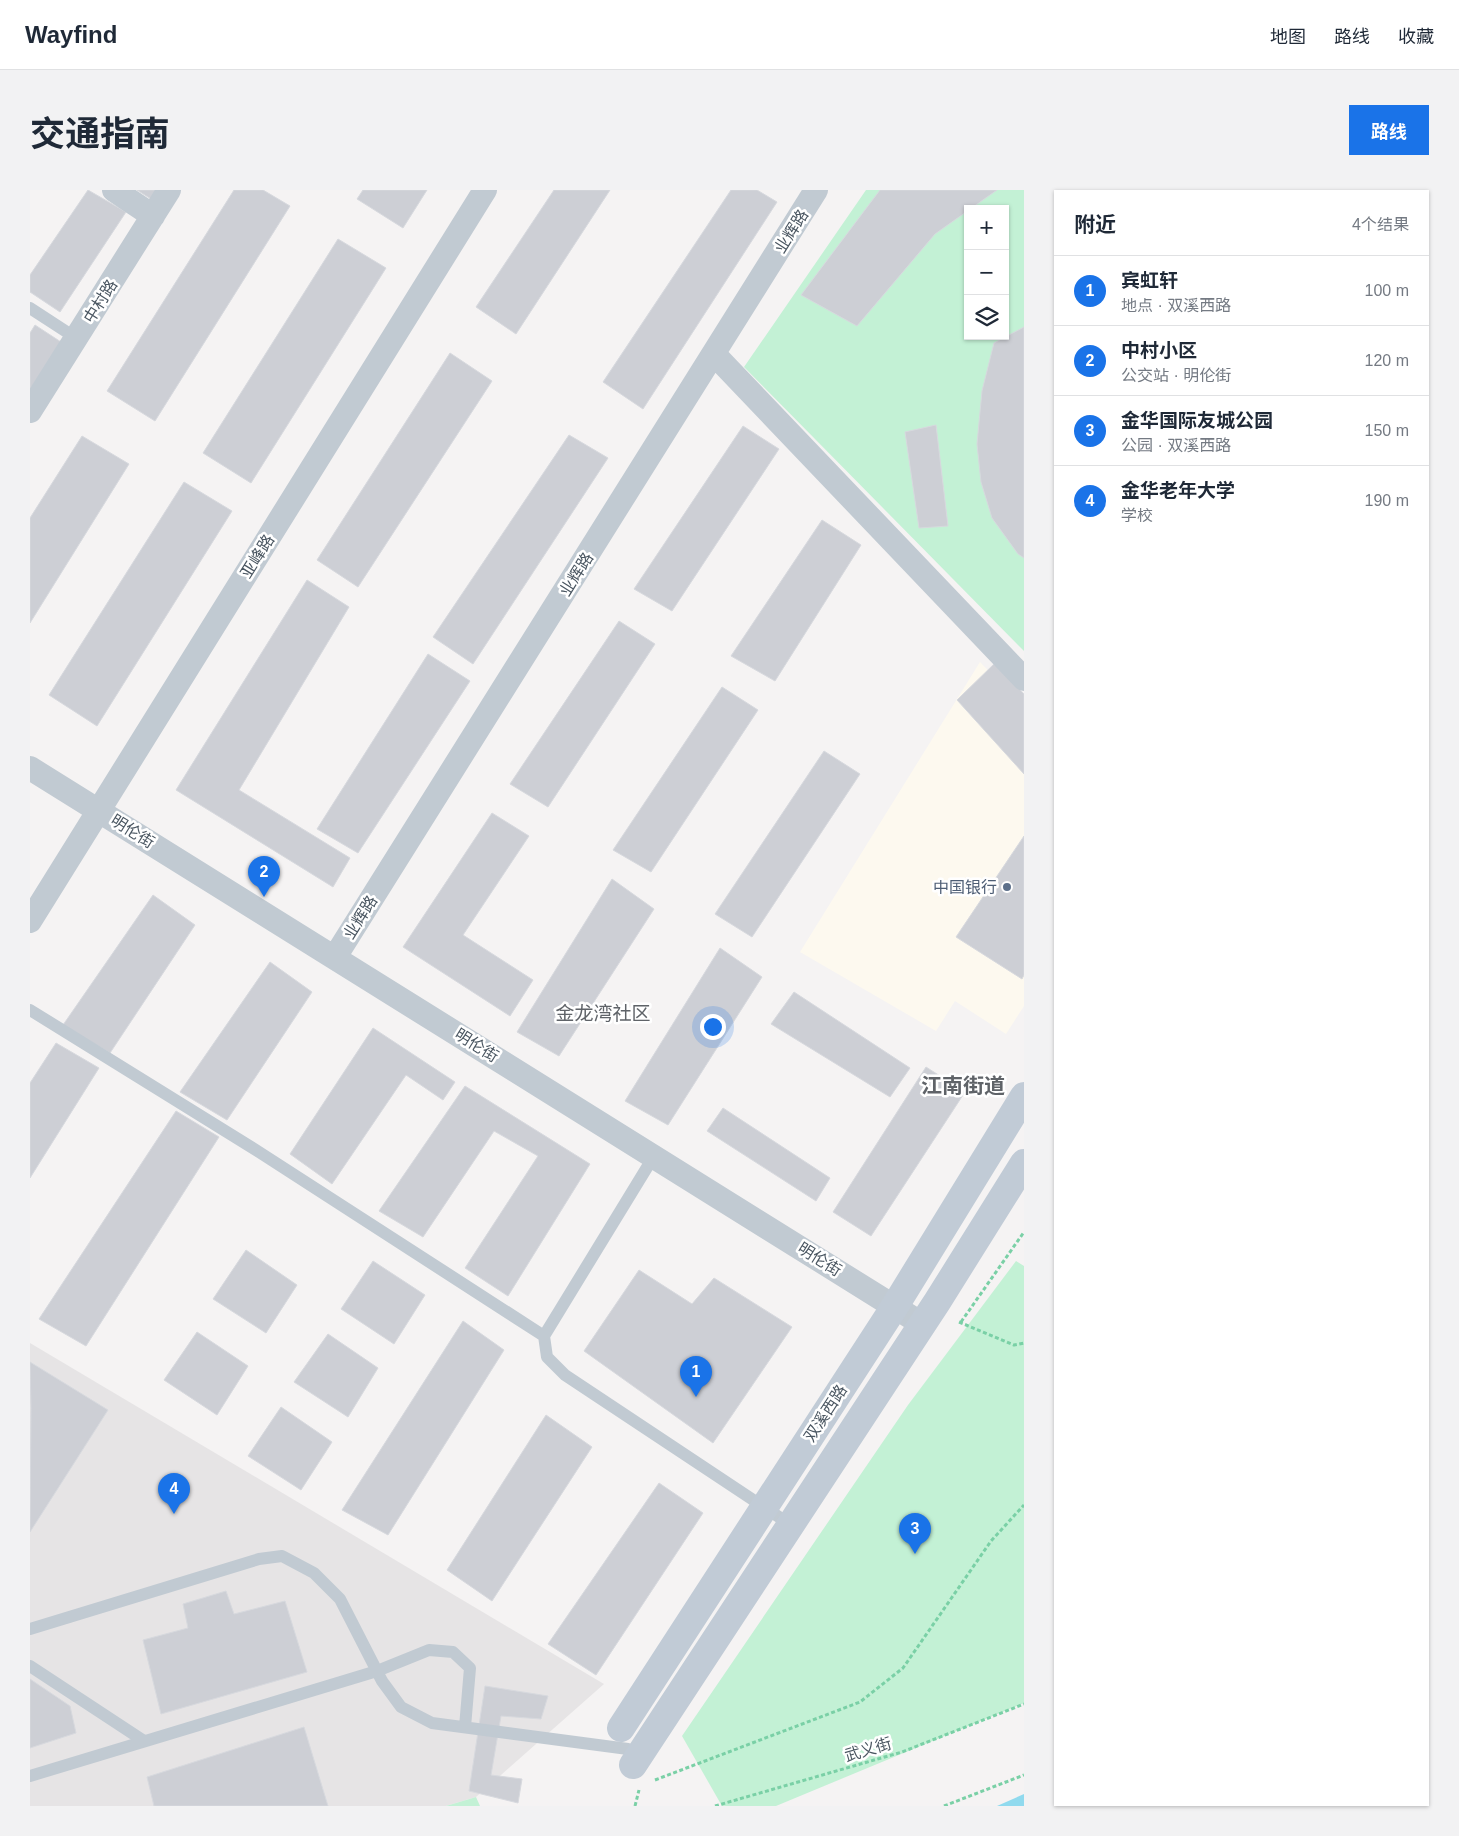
<!DOCTYPE html>
<html lang="zh">
<meta charset="utf-8">
<style>
:root{--surface:#fff;--page:#f2f2f3;--text:#1f2937;--muted:#747a83;--line:#e0e1e3;--accent:#1a73e8}
body{margin:0;font-family:Helvetica,"Noto Sans SC",sans-serif;background:var(--page);color:var(--text)}
.controls{position:absolute;right:15px;top:15px;display:grid;overflow:hidden;border-radius:0px;box-shadow:0 1px 4px #0004}
.controls button{width:45px;height:45px;display:grid;place-items:center;padding:0;border:0;border-bottom:1px solid var(--line);background:var(--surface);color:var(--text);font:25px sans-serif}
.you{position:absolute;left:682px;top:836px;width:18px;height:18px;margin:-12px;border:4px solid #fff;border-radius:50%;background:#1a73e8;box-shadow:0 0 0 8px #1a73e833}
.badge{display:grid;place-items:center;width:32px;height:32px;border-radius:50%;background:var(--accent);color:#fff;font-size:16px;font-weight:700}
.pin{position:absolute;translate:-50% -41px;filter:drop-shadow(0 1px 2px #0008)}
.pin::after{content:'';position:absolute;top:26px;width:18px;height:15px;background:inherit;clip-path:polygon(0 0,100% 0,50% 100%)}
.list{margin:0;padding:0;list-style:none}
h2{display:flex;justify-content:space-between;align-items:center;height:65px;margin:0;padding:0 20px;font-size:21px}
h2 small{font-size:16px;font-weight:400;color:var(--muted)}
.list li{display:grid;grid-template-columns:32px 1fr auto;gap:15px;align-items:center;box-sizing:border-box;height:70px;padding:0 20px;border-top:1px solid var(--line)}
.list b{display:block;font-size:19px;white-space:nowrap}
.list p{margin:0;font-size:16px;white-space:nowrap;color:var(--muted)}
.list em{font-size:16px;font-style:normal;color:var(--muted)}
.icon{flex:none;width:28px;height:28px;fill:none;stroke:currentColor;stroke-width:2;stroke-linecap:round;stroke-linejoin:round}
.map{position:relative;flex:none;width:994px;height:1616px;overflow:hidden;border-radius:0px}
header{display:flex;align-items:center;gap:30px;box-sizing:border-box;height:70px;padding:0 25px;background:var(--surface);border-bottom:1px solid var(--line)}
header strong{font-size:24px}
nav{display:flex;gap:28px;margin-inline-start:auto;font-size:18px}
.intro{display:flex;align-items:center;justify-content:space-between;box-sizing:border-box;height:120px;padding:0 30px}
h1{margin:0;font-size:35px}
.button{padding:12px 22px;border-radius:0px;background:var(--accent);color:#fff;font-size:18px;font-weight:700}
main{display:flex;gap:30px;padding:0 30px}
aside{flex:1;background:var(--surface);border-radius:0px;box-shadow:0 1px 4px #0004}
.map>svg:first-child{display:block}
.commercial{fill:#fdf9ef}
.education{fill:#e6e4e5}
.green{fill:#c3f1d5;fill-rule:evenodd}
.water{fill:#90daee}
.building{fill:#cdcfd5;stroke:#d7d9de}
.lines{fill:none;stroke-linecap:round;stroke-linejoin:round}
.path{stroke:#7ad0a6;stroke-width:3;stroke-dasharray:4 2.5;stroke-linecap:butt}
.lane{stroke:#c1cad2;stroke-width:12}
.street{stroke:#c1cad2;stroke-width:24}
.secondary{stroke:#c1cbd6;stroke-width:28}
.service-dot{fill:#5c6f8a;stroke:#fff;stroke-width:2}
.labels{text-anchor:middle;stroke-width:5;stroke-linejoin:round;paint-order:stroke}
.street-label{font-size:16px;fill:#4a5661;stroke:#fff}
.service-label{font-size:16px;fill:#4e5e75;stroke:#fff;text-anchor:end}
.quarter-label{font-size:19px;fill:#5f6368;stroke:#fff}
.district-label{font-size:21px;font-weight:bold;fill:#5f6368;stroke:#fff}
</style>
<header>
<strong>Wayfind</strong>
<nav><a>地图</a><a>路线</a><a>收藏</a></nav>
</header>
<div class="intro"><h1>交通指南</h1><a class="button">路线</a></div>
<main>
<div class="map">
<svg width="994" height="1616" viewBox="0 0 994 1616">
<rect width="100%" height="100%" fill="#f5f3f3"/>
<path class="commercial" d="M 950,472 L 994,518 L 994,816 L 976,844 L 925,811 L 906,841 L 770,762 Z"/>
<path class="education" d="M 0,1153 L 574,1494 L 446,1607 L 416,1616 L 0,1616 Z"/>
<path class="green" d="M 836,0 L 994,0 L 994,461 L 714,177 ZM 938,19 L 975,19 L 975,146 L 938,146 Z
M 986,1071 L 994,1076 L 994,1513 L 746,1616 L 692,1616 L 652,1546 L 878,1215 Z
M 446,1607 L 450,1616 L 416,1616 Z"/>
<path class="water" d="M 994,1604 L 994,1616 L 967,1616 Z"/>
<path class="building" d="M 58,0 L 96,22 L 30,122 L 0,102 L 0,85 Z
M 107,0 L 127,0 L 121,9 Z
M 204,0 L 233,0 L 260,16 L 125,231 L 77,201 Z
M 333,0 L 397,0 L 373,38 L 327,9 Z
M 524,0 L 580,0 L 486,144 L 446,117 Z
M 701,0 L 727,0 L 747,12 L 613,219 L 573,192 Z
M 850,0 L 967,0 L 905,44 L 827,136 L 771,105 Z
M 308,49 L 356,78 L 221,293 L 173,263 Z
M 5,135 L 31,152 L 0,200 L 0,143 Z
M 994,137 L 994,368 L 988,364 L 962,328 L 951,292 L 947,254 L 952,201 L 964,153 Z
M 420,163 L 462,191 L 328,397 L 287,370 Z
M 906,235 L 918,336 L 889,338 L 875,242 Z
M 713,236 L 749,259 L 642,421 L 604,399 Z
M 539,245 L 578,268 L 443,474 L 403,447 Z
M 52,246 L 99,274 L 0,433 L 0,328 Z
M 154,292 L 202,321 L 67,536 L 19,505 Z
M 792,330 L 831,355 L 745,491 L 701,466 Z
M 277,390 L 319,417 L 209,600 L 320,668 L 303,697 L 146,600 Z
M 589,431 L 625,454 L 518,617 L 480,594 Z
M 398,464 L 440,491 L 328,663 L 287,639 Z
M 965,473 L 994,504 L 994,584 L 927,510 Z
M 692,497 L 728,520 L 621,682 L 583,660 Z
M 794,561 L 830,584 L 722,747 L 685,724 Z
M 462,623 L 499,646 L 433,745 L 503,790 L 480,826 L 373,757 Z
M 994,646 L 994,785 L 992,789 L 926,747 Z
M 582,689 L 624,719 L 529,866 L 487,842 Z
M 123,705 L 165,735 L 80,863 L 33,835 Z
M 690,758 L 732,787 L 638,935 L 595,911 Z
M 240,772 L 282,802 L 197,930 L 150,902 Z
M 764,802 L 880,878 L 860,907 L 741,834 Z
M 343,838 L 425,892 L 413,910 L 376,885 L 302,994 L 260,964 Z
M 26,853 L 69,878 L 0,988 L 0,893 Z
M 896,877 L 935,902 L 841,1046 L 803,1022 Z
M 435,896 L 560,974 L 478,1106 L 435,1078 L 508,966 L 464,941 L 393,1047 L 349,1021 Z
M 693,918 L 800,988 L 786,1011 L 677,941 Z
M 146,921 L 189,947 L 56,1156 L 9,1129 Z
M 216,1060 L 267,1095 L 236,1143 L 183,1109 Z
M 343,1071 L 395,1105 L 364,1154 L 311,1119 Z
M 609,1080 L 662,1114 L 684,1088 L 762,1137 L 683,1253 L 554,1161 Z
M 433,1131 L 474,1160 L 358,1345 L 312,1320 Z
M 167,1142 L 218,1176 L 187,1225 L 134,1190 Z
M 298,1144 L 348,1178 L 318,1227 L 264,1192 Z
M 0,1172 L 78,1220 L 0,1342 L 1,1218 Z
M 251,1217 L 302,1252 L 271,1300 L 218,1266 Z
M 516,1225 L 562,1257 L 462,1411 L 417,1380 Z
M 629,1293 L 673,1323 L 566,1485 L 518,1454 Z
M 196,1401 L 204,1424 L 255,1411 L 277,1482 L 131,1524 L 113,1450 L 158,1438 L 153,1414 Z
M 0,1489 L 40,1516 L 46,1543 L 0,1558 Z
M 455,1496 L 518,1506 L 511,1529 L 471,1526 L 461,1585 L 492,1589 L 488,1613 L 439,1601 Z
M 274,1537 L 298,1616 L 124,1616 L 117,1587 Z"/>
<g class="lines">
<path class="path" d="M 929,1132 L 984,1155 L 994,1153
M 931,1132 L 994,1042
M 625,1590 L 830,1512 L 873,1478 L 961,1351 L 994,1315
M 605,1616 L 609,1600
M 685,1616 L 872,1562 L 994,1514
M 914,1616 L 994,1585"/>
<path class="lane" d="M 0,118 L 46,148
M 0,820 L 229,962 L 514,1146 L 517,1167 L 535,1185 L 761,1335
M 514,1146 L 624,966
M 0,1439 L 229,1369 L 252,1366 L 284,1383 L 310,1409 L 352,1491 L 371,1517 L 402,1533 L 598,1559
M 0,1476 L 114,1551
M 0,1586 L 347,1481 L 399,1460 L 423,1462 L 440,1478 L 435,1537"/>
<path class="street" d="M 84,0 L 123,26
M 684,164 L 994,489
M 0,221 L 139,0
M 0,578 L 892,1134
M 0,731 L 455,0
M 305,767 L 786,0"/>
<path class="secondary" d="M 591,1538 L 865,1116 L 994,906
M 603,1575 L 907,1112 L 994,973"/>
</g>
<circle class="service-dot" cx="977" cy="697" r="5"/>
<g class="labels">
<g class="street-label">
<text transform="translate(761 41) rotate(-58)" y="6">业辉路</text>
<text transform="translate(70 111) rotate(-58)" y="6">中村路</text>
<text transform="translate(227 366) rotate(-58)" y="6">亚峰路</text>
<text transform="translate(546 384) rotate(-58)" y="6">业辉路</text>
<text transform="translate(103 641) rotate(32)" y="6">明伦街</text>
<text transform="translate(330 727) rotate(-58)" y="6">业辉路</text>
<text transform="translate(447 855) rotate(32)" y="6">明伦街</text>
<text transform="translate(790 1069) rotate(32)" y="6">明伦街</text>
<text transform="translate(795 1223) rotate(-57)" y="6">双溪西路</text>
<text transform="translate(838 1559) rotate(-16)" y="6">武义街</text>
</g>
<g class="service-label">
<text x="967" y="703">中国银行</text>
</g>
<g class="quarter-label">
<text x="573" y="830">金龙湾社区</text>
</g>
<g class="district-label">
<text x="933" y="903">江南街道</text>
</g>
</g>
</svg>
<div class="controls">
<button>+</button>
<button>−</button>
<button><svg class="icon" aria-label="layers" viewBox="0 0 24 24"><path d="M12 4l9 5-9 5-9-5zM3 14l9 5 9-5"/></svg></button>
</div>
<div class="you"></div>
<div class="pin badge" style="left:666px;top:1207px">1</div>
<div class="pin badge" style="left:234px;top:707px">2</div>
<div class="pin badge" style="left:885px;top:1364px">3</div>
<div class="pin badge" style="left:144px;top:1324px">4</div>
</div>
<aside>
<h2>附近<small>4个结果</small></h2>
<ul class="list">
<li><span class="badge">1</span><div><b>宾虹轩</b><p>地点 · 双溪西路</p></div><em>100 m</em></li>
<li><span class="badge">2</span><div><b>中村小区</b><p>公交站 · 明伦街</p></div><em>120 m</em></li>
<li><span class="badge">3</span><div><b>金华国际友城公园</b><p>公园 · 双溪西路</p></div><em>150 m</em></li>
<li><span class="badge">4</span><div><b>金华老年大学</b><p>学校</p></div><em>190 m</em></li>
</ul>
</aside>
</main>
